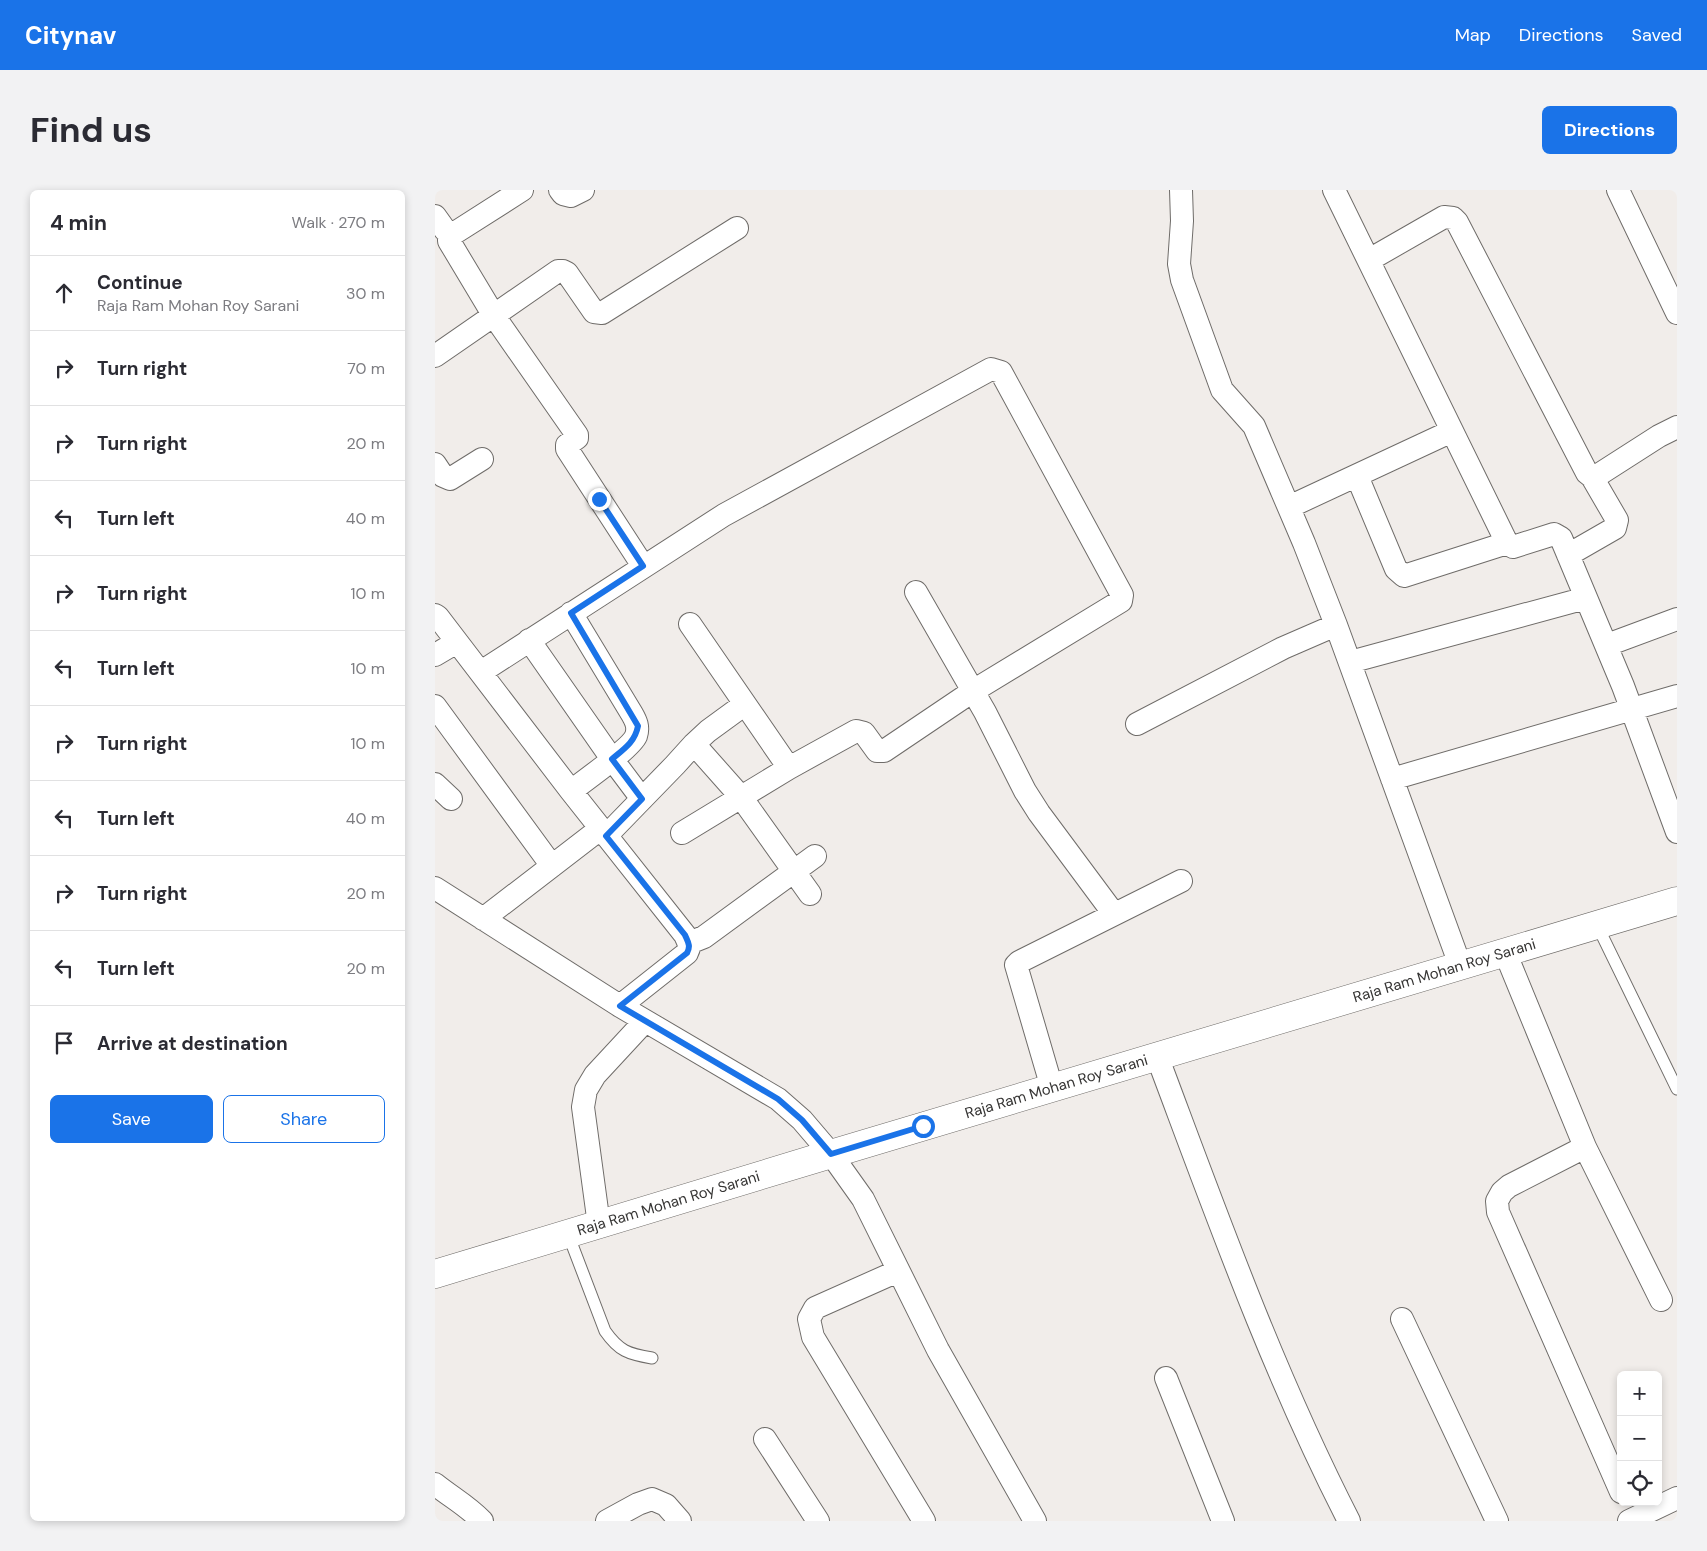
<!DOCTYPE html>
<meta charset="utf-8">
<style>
:root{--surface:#fff;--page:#f2f2f3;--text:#2b2b33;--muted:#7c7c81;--line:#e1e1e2;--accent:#1a73e8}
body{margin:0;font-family:"DM Sans",sans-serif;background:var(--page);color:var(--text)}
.controls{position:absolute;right:15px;bottom:15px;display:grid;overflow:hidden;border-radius:8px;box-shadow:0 2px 8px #0003}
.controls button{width:45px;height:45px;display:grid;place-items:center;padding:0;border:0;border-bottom:1px solid var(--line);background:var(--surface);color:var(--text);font:25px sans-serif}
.stop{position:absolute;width:15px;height:15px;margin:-11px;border:4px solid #1a73e8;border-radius:50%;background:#fff}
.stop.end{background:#1a73e8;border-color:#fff;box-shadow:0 1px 5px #0008}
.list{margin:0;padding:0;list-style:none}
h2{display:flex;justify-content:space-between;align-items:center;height:65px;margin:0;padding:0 20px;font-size:21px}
h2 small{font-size:16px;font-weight:400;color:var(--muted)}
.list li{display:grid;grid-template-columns:32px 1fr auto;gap:15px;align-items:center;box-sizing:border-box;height:75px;padding:0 20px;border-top:1px solid var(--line)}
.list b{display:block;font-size:19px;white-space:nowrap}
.list p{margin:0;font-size:16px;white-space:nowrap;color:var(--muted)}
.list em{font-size:16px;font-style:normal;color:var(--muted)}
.actions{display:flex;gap:10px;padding:15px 20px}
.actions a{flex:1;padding:11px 0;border:1px solid var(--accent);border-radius:8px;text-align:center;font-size:18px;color:var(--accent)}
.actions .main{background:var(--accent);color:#fff}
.icon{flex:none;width:28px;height:28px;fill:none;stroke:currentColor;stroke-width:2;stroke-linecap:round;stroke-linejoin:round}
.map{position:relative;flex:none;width:1242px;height:1331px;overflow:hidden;border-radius:8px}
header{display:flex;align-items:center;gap:30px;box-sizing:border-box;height:70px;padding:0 25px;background:var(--accent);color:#fff}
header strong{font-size:24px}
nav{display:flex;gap:28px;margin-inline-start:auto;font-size:18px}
.intro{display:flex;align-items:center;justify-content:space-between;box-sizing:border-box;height:120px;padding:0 30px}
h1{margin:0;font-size:35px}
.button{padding:12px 22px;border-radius:8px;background:var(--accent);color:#fff;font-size:18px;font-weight:700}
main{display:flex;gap:30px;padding:0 30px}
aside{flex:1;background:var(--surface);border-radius:8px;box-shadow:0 2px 8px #0003}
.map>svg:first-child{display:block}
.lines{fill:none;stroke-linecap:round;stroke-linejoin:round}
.service-casing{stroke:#6f6c69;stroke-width:13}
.minor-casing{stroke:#6f6c69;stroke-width:24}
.tertiary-casing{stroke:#6f6c69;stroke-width:29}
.service{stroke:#fff;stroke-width:11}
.minor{stroke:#fff;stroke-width:22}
.tertiary{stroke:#fff;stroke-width:28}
.route{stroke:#1a73e8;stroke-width:6}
.labels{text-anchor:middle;stroke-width:4;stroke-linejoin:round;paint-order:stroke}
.street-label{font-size:15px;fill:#363534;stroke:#f1edea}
</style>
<header>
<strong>Citynav</strong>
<nav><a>Map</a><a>Directions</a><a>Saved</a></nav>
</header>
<div class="intro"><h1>Find us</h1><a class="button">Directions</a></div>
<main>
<aside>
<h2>4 min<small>Walk · 270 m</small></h2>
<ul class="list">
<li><svg class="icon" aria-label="ahead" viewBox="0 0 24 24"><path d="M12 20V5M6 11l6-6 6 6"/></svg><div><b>Continue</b><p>Raja Ram Mohan Roy Sarani</p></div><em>30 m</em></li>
<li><svg class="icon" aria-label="right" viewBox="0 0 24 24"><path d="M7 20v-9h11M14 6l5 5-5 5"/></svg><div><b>Turn right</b></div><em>70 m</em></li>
<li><svg class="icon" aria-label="right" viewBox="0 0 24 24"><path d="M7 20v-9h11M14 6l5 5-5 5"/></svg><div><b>Turn right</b></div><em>20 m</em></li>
<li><svg class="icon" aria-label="left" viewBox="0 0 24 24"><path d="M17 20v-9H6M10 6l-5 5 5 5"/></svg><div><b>Turn left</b></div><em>40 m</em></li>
<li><svg class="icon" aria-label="right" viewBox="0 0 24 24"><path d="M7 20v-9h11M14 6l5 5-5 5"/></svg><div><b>Turn right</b></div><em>10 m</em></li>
<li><svg class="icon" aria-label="left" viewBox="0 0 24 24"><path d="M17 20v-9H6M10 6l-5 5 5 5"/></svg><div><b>Turn left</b></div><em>10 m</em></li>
<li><svg class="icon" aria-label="right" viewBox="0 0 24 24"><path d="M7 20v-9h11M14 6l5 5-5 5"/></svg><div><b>Turn right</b></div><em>10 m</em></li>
<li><svg class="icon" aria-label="left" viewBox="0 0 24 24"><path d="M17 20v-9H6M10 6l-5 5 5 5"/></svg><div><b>Turn left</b></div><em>40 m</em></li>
<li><svg class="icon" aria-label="right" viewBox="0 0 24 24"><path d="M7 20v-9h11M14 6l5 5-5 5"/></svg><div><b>Turn right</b></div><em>20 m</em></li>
<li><svg class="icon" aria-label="left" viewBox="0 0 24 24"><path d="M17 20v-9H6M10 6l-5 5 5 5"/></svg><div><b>Turn left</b></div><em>20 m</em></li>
<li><svg class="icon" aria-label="arrive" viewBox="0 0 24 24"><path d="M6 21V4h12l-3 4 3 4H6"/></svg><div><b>Arrive at destination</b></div></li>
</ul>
<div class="actions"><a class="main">Save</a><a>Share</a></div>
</aside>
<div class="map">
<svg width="1242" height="1331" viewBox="0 0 1242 1331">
<rect width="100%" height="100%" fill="#f1edea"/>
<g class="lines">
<defs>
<path id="service" d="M 1162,735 L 1242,899
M 133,1044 L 170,1141 C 184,1161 193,1164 217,1168"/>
<path id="minor" d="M 125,0 L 128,4 L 136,6 L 148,0
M 746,0 L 747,31 L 744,74 L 747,90 L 787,200 L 819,236 L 869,353 L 901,435 L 1025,775
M 899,0 L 1072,353 L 1078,357 L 1119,344 L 1126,348 L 1188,496 L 1242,642
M 1183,0 L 1242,123
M 0,26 L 10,40 L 18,44 L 87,0
M 14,43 L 14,51 L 59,126 L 142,245 L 142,248 L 132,255 L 132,259 L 208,376
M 934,70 L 1009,27 L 1018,28 L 1022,32 L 1152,283 L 1157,287 L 1160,287 L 1224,246 L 1242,237
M 0,166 L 123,81 L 128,81 L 132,83 L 159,122 L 167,123 L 302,38
M 0,274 L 8,286 L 15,289 L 47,269
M 922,286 L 961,379 L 969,386 L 1072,353
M 854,317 L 1017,241
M 1133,365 L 1180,338 L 1182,330 L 1157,287
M 481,402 L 550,522 L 590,601 L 604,623 L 679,724
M 136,423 L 197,524 C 201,531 204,537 201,546 C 196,558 149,591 136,601
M 0,425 L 3,427 L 136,601 L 250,745 C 253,752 256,756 252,763 L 185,816
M 255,434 L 354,578
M 94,450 L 177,569 L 207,609
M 1172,455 L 1242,429
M 0,465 L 22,452
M 915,472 L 1151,408
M 46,482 L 289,325 L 556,179 L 566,182 L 687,405 L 686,411 L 538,501 L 449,561 L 442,561 L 429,543 L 421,541 L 354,578 L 247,643
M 0,516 L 117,676
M 702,534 L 848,458 L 901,435
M 259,554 L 306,607 L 375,704
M 957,589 L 1242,506
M 0,594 L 16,609
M 171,646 L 240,575 L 259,554 L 273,541 L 310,514
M 0,698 L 185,816 L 343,909 L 367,930 L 396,964 L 428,1009 L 503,1160 L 600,1331
M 48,729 L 165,639
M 254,753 L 269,747 L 380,666
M 1070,762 L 1150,957 L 1226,1110
M 722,866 C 781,1023 837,1181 914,1331
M 617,898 L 581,775 L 584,772 L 746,691
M 1150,957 L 1074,996 L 1067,1002 L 1062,1011 L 1063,1022 L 1186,1302
M 164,1035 L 148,917 L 151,900 L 160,885 L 210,831
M 463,1081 L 380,1118 L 374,1129 L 378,1147 L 489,1331
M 967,1129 L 1062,1331
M 731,1188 L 788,1331
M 330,1249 L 383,1331
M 0,1294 C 16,1307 33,1316 47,1331
M 172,1331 L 203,1314 L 217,1309 L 231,1315 L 245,1331
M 1194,1331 L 1242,1308"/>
<g id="tertiary">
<path id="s1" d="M 0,1084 L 396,964 L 1242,711"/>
</g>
</defs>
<use href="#service" class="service-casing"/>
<use href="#minor" class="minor-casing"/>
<use href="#tertiary" class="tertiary-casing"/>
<use href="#service" class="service"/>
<use href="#minor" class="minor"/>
<use href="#tertiary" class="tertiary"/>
</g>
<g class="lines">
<path class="route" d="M 164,309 L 208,376 L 136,423 L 203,536 C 200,552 189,559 177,569 L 207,609 L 171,646 L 250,745 C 253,752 256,756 252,763 L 185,816 L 343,909 L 367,930 L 396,964 L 488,936"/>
</g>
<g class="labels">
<g class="street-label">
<text dy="5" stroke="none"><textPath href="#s1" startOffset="1054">Raja Ram Mohan Roy Sarani</textPath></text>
<text dy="5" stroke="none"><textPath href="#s1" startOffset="649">Raja Ram Mohan Roy Sarani</textPath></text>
<text dy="5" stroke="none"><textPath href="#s1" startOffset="244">Raja Ram Mohan Roy Sarani</textPath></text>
</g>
</g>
</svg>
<div class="controls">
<button>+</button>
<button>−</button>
<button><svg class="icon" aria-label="locate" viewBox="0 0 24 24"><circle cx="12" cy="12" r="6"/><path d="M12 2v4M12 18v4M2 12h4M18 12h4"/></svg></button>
</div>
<div class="stop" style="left:488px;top:936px"></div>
<div class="stop end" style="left:164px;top:309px"></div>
</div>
</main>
